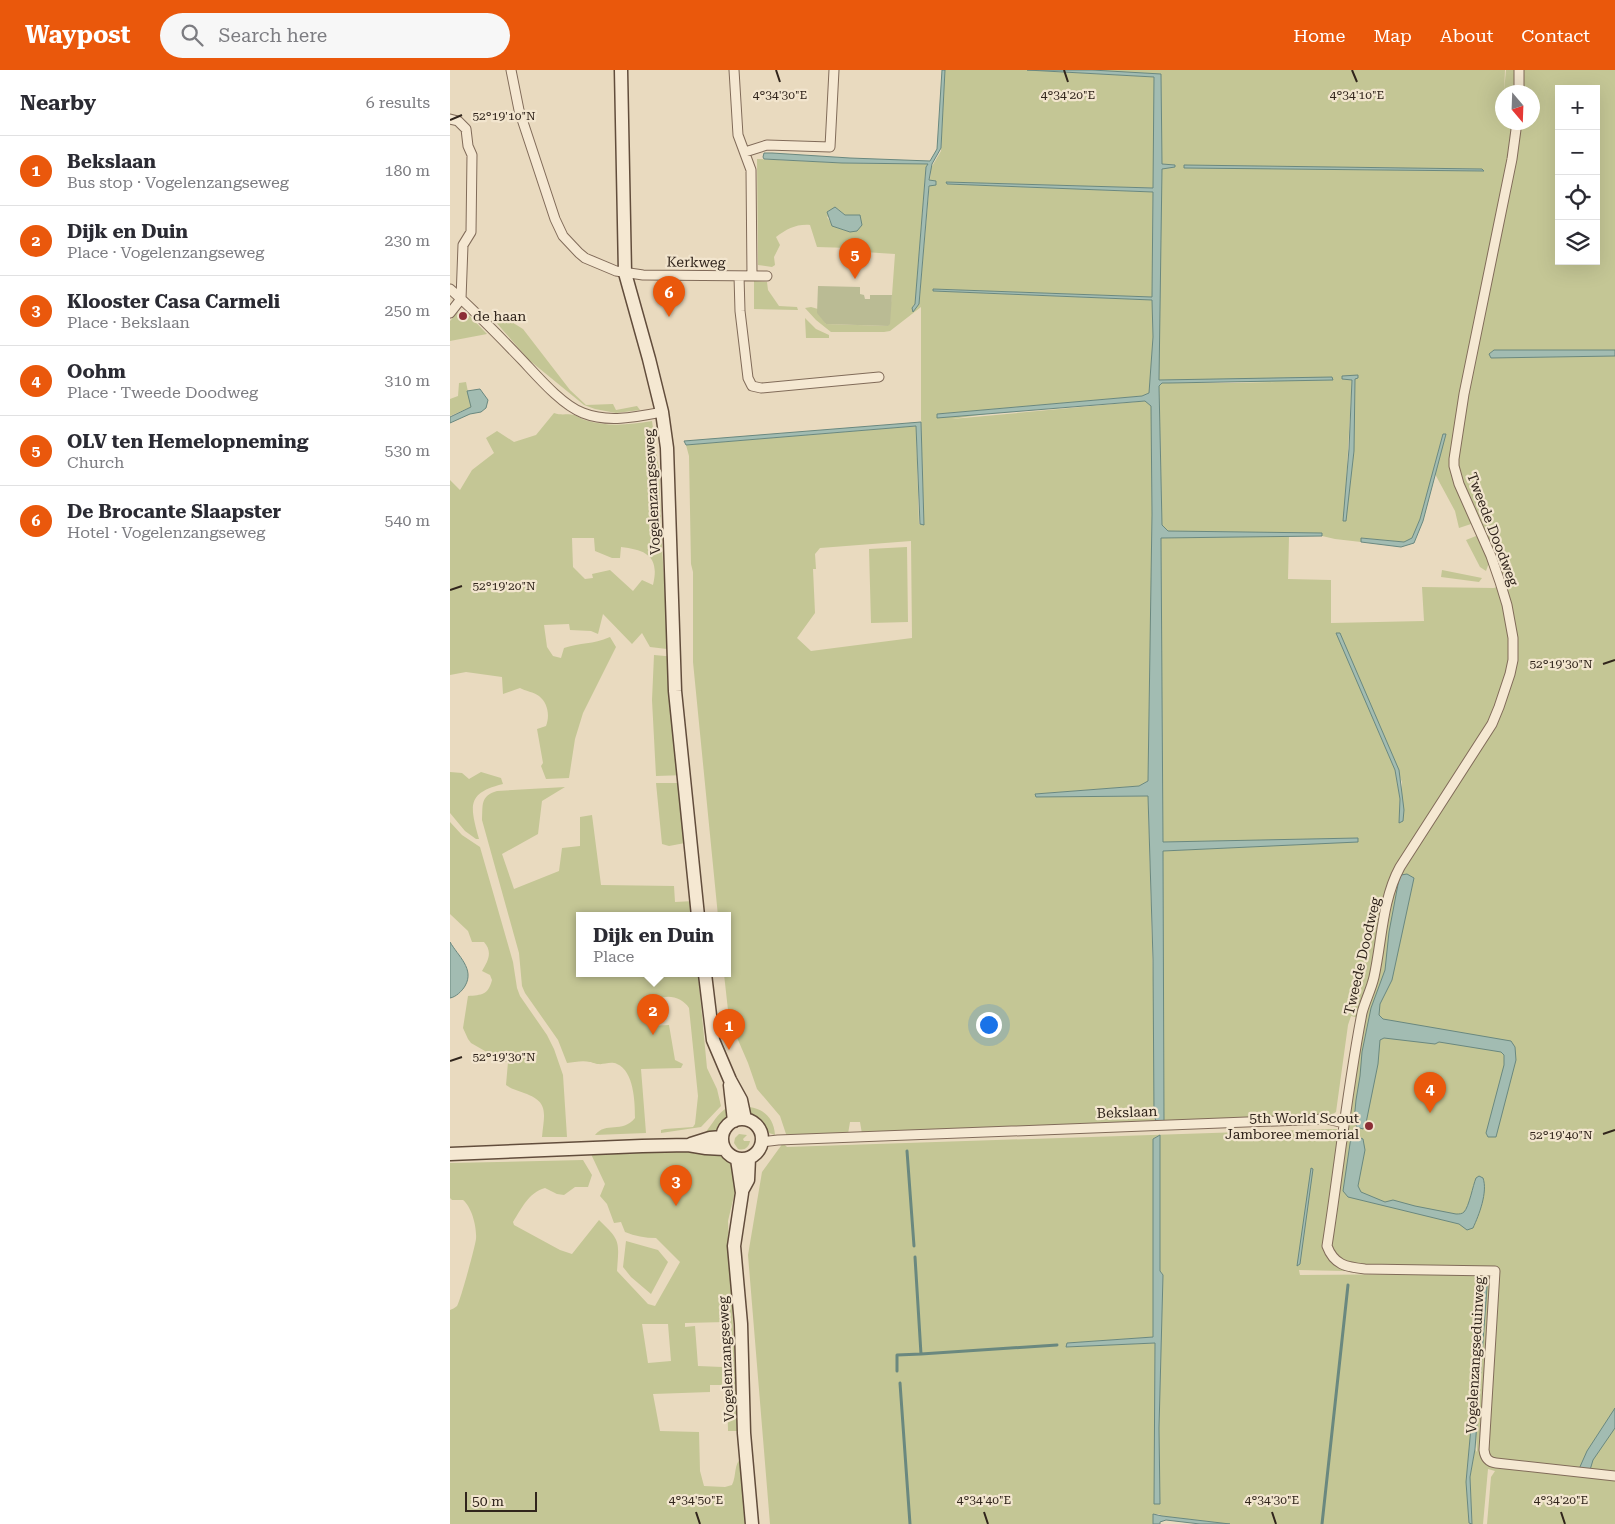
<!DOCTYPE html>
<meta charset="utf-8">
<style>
:root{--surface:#fff;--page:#f7f7f7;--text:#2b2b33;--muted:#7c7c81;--line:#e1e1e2;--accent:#ea580c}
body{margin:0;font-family:"Roboto Serif",serif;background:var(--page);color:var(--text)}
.controls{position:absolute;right:15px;top:15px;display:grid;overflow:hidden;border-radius:0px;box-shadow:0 5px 20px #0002}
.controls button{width:45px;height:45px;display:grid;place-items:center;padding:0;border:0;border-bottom:1px solid var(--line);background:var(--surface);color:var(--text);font:25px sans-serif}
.compass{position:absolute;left:1045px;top:15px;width:45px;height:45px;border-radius:50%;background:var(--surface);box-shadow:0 5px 20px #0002;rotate:161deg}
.scale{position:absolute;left:15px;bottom:12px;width:72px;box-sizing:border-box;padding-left:5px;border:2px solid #31251c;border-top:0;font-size:14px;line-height:18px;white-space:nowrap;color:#31251c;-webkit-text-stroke:4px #f2e5ce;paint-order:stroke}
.you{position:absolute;left:538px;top:954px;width:18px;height:18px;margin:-12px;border:4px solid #fff;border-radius:50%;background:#1a73e8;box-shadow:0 0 0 8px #1a73e833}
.badge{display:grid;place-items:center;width:32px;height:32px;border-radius:50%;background:var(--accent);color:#fff;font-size:16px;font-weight:700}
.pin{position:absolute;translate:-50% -41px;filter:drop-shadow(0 1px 2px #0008)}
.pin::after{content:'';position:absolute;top:26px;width:18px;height:15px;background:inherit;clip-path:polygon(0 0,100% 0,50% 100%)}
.popup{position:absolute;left:126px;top:842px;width:155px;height:65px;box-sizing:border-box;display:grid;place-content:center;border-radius:0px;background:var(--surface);filter:drop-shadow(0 1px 4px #0005);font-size:16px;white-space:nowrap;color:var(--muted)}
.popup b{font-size:19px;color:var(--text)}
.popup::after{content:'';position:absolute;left:50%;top:100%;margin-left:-10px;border:10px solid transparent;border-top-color:var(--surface)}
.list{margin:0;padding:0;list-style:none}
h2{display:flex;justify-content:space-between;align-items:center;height:65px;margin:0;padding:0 20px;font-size:21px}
h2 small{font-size:16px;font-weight:400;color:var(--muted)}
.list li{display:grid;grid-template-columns:32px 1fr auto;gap:15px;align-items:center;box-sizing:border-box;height:70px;padding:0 20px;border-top:1px solid var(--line)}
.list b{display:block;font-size:19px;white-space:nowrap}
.list p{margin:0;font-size:16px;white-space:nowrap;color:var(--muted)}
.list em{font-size:16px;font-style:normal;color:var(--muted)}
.icon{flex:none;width:28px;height:28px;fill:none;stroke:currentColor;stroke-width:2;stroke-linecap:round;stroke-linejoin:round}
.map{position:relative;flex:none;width:1165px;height:1454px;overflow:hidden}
header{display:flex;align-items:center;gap:30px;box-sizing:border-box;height:70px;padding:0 25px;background:var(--accent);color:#fff}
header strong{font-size:24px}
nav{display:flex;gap:28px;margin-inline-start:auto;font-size:18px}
.search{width:350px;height:45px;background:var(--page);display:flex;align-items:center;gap:12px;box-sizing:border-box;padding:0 18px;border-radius:28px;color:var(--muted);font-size:19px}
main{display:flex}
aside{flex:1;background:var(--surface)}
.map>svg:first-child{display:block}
.green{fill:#c4c695;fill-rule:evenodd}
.cemetery{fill:#babb94}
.water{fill:#a2bcb2;stroke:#6a887f}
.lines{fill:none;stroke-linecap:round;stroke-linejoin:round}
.stream{stroke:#6a887f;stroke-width:3}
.minor-casing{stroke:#816b59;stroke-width:11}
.secondary-casing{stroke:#624d3c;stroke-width:15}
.minor{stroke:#f5e8d2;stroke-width:9}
.secondary{stroke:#f5e8d2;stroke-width:12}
.ticks{fill:none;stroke:#31251c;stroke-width:2}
.poi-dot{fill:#8b2e36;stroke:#f2e5ce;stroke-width:2}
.labels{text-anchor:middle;stroke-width:4.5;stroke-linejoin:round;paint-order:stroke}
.street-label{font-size:14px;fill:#31251c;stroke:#f2e5ce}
.poi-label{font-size:14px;fill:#31251c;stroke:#f2e5ce;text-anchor:start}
.ticks-label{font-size:12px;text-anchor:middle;fill:#31251c;stroke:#f2e5ce;stroke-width:4.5;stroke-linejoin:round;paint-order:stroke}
</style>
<header>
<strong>Waypost</strong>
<div class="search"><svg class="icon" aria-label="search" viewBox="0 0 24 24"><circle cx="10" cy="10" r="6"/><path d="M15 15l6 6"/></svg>Search here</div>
<nav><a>Home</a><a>Map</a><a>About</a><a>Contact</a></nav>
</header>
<main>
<aside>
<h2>Nearby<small>6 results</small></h2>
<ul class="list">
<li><span class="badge">1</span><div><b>Bekslaan</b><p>Bus stop · Vogelenzangseweg</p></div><em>180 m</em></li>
<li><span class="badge">2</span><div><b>Dijk en Duin</b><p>Place · Vogelenzangseweg</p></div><em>230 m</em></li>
<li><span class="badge">3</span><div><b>Klooster Casa Carmeli</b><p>Place · Bekslaan</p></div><em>250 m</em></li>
<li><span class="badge">4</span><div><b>Oohm</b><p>Place · Tweede Doodweg</p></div><em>310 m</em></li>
<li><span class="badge">5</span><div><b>OLV ten Hemelopneming</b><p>Church</p></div><em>530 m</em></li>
<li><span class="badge">6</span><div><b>De Brocante Slaapster</b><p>Hotel · Vogelenzangseweg</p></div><em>540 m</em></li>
</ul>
</aside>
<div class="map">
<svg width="1165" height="1454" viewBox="0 0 1165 1454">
<rect width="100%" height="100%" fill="#e9dabf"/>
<path class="green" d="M 495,0 L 577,0 L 705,7 L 703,118 L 497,112 L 497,114 L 703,122 L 702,227 L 483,219 L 483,221 L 702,230 L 703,267 L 699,323 L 692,326 L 487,344 L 487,347 L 542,343 L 502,349 L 696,331 L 701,336 L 702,444 L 698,711 L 689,716 L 585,724 L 617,727 L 698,726 L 707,1054 L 412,1064 L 410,1052 L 400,1052 L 398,1064 L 337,1067 L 330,1046 L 307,1019 L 298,993 L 279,949 L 274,904 L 277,904 L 277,846 L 268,846 L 243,592 L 243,502 L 241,494 L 239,386 L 236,375 L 466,356 L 469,454 L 474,454 L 471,348 L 471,237 L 440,261 L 434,262 L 381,262 L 366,250 L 355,238 L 361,237 L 368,239 L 376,254 L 438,256 L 442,225 L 445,184 L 414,182 L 400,178 L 367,177 L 360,155 C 346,154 337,159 326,167 L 330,175 L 324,187 L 325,195 L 322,197 L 308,195 L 307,89 L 392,93 L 479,94 L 476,97 L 465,234 L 462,238 L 469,234 L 481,98 L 491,81 ZM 388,139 L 395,145 L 410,145 L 400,162 L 383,156 L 377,147 ZM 461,471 L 462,568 L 361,581 L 347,568 L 365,543 L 363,499 L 366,499 L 365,484 L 370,478 Z
M 642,0 L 1055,0 L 1054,22 L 1056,0 L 1066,0 L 1067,22 L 1052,22 L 1052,52 L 1063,53 L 1061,72 L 1002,388 L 1024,453 L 1009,458 L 1005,441 L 985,404 L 995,364 L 993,364 L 970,449 L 962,469 L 954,472 L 912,468 L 911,472 L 885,469 L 872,466 L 872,463 L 718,462 L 712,455 L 709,316 L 712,313 L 826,313 L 709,310 L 708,229 L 712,98 L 725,97 L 725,95 L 712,94 L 711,5 ZM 734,95 L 1032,99 L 1033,101 L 787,98 ZM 905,308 L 904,381 L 894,451 L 902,310 L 892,309 Z
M 1071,0 L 1165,0 L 1165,1454 L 1037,1454 L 1041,1407 L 1045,1401 L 1038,1399 L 1033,1454 L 780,1454 L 712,1446 L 709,1444 L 703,1444 L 703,1454 L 320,1454 L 298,1185 L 312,1102 L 333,1073 L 337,1077 L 880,1059 L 887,1059 L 888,1063 L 897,1063 L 900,1037 L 916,944 L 927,911 L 945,814 L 1043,655 L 1065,568 L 1012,414 L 1007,396 L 1008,372 L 1070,53 L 1082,52 L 1082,22 L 1071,22 ZM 1109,19 L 1146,19 L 1146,191 L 1109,191 ZM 710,1065 L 710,1201 L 713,1205 L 709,1358 L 710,1434 L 704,1434 L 705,1273 L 617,1277 L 617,1273 L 703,1267 L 703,1069 ZM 849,1200 L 984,1203 L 984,1204 L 850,1205 ZM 1036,1203 L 1026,1366 L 1027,1382 L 1025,1379 L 1020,1407 L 1022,1454 L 1019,1452 L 1016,1412 Z
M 304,211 L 317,212 L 318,220 L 329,236 L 347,237 L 348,240 L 304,239 Z
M 8,242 L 16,242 L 37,264 L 0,271 L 0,251 Z
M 52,246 L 73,259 L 120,320 L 136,335 L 163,334 L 166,340 L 187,336 L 190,340 L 166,343 L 145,339 L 134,335 L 79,290 L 44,250 Z
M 355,248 L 366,259 L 379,265 L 379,268 L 356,268 Z
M 16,312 L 21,337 L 0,346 L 0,329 L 8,326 L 9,313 Z
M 104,343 C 113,346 117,343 124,345 C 128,346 131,349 135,350 C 158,357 178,355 202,351 L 209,399 L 212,477 L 218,572 L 217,579 L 200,577 L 192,563 L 182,574 L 153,544 L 148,564 L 141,561 L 120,560 L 119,554 L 94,555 L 97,577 L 103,586 L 111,588 L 114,578 C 131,572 142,575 160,567 L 166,577 L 133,643 L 125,669 L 119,708 L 96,709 L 91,696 L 93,693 L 87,659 L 96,656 C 100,646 98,633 89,626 C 84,622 75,621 70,618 L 53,624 L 52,607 L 16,602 L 0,605 L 0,410 L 10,420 L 22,400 L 44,383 L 36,368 L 47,361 L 64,372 L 86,365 ZM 122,468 L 144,468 L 145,481 L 162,488 L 170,488 L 171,477 C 196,480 210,486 203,515 L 192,510 L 183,521 L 160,500 L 142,504 L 143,508 L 135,509 L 123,497 Z
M 809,466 L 839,467 L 838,509 L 881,510 L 881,553 L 974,551 L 972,517 L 1044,518 L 1049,516 L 1061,568 L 1061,590 L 1040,653 L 942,803 L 939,813 L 920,908 L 909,948 L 901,946 L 898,955 L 886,1042 L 883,1044 L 833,1049 L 714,1053 L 713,781 L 908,771 L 907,768 L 713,773 L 711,467 ZM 887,563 L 952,712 L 949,753 L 950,729 L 945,700 Z
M 1026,466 L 1033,472 L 1040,490 L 1036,501 L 1030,497 L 1016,470 Z
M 457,477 L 458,552 L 421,553 L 419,479 Z
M 992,500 L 1032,508 L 1029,512 L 991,507 Z
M 204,585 L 226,587 L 236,705 L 206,706 L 202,630 Z
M 0,702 L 12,703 L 19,709 L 31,702 L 51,708 L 53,714 C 16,723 20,736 29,769 L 26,769 L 15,761 L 0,743 Z
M 206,713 L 237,713 L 235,773 L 219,776 L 212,774 Z
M 115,717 L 92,731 L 88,764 L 52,784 L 64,819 L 109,801 L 112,778 L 130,776 L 130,747 L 142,745 L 151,815 L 224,816 L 225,832 L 244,831 L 243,846 L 129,846 L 129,904 L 248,904 L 257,998 L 267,1019 L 271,1036 L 251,1057 L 211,1063 L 211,1060 L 215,1059 L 243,1057 L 245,1054 L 248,1026 L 239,938 C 232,926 210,921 203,936 C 200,942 201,950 201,956 L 219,955 L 225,990 L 233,994 L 231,998 L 191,999 L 196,1063 L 145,1065 C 156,1051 172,1064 185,1048 C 185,1032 184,1001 167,994 C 160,991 154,995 148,994 C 146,994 141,992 140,992 C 133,990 124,992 117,993 L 108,970 L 75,923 L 72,916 L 69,883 L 32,750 C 33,735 30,726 47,721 Z
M 0,752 L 12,765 L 30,777 L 63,892 L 67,918 L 70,926 L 97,965 L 104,979 L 113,1005 L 117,1067 L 92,1067 C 94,1044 100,1032 74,1023 C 68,1020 61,1019 56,1015 L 58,992 L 54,992 L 21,973 L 18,969 L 13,958 L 18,926 C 32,925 38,925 42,910 L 40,905 L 32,901 C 38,891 43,882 34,872 L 22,872 L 18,861 L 0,844 Z
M 299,1037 C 315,1039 324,1049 325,1065 L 319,1063 L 300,1045 Z
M 275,1039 L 279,1039 C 279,1057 266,1062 251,1067 C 260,1059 265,1046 275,1039 Z
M 289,1064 L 297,1065 L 293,1069 L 294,1071 L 300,1071 C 299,1077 295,1081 288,1079 L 284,1073 L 285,1068 Z
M 232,1080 L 270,1085 L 282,1095 L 287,1113 L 278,1151 L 288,1361 L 278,1361 L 276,1252 L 235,1253 L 235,1257 L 245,1256 L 248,1296 L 272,1297 L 272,1315 L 260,1315 L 260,1322 L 203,1324 L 210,1361 L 249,1362 L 250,1401 L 254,1416 L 275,1417 L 282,1415 C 287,1405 283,1395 292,1387 L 296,1454 L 0,1454 L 0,1240 C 2,1239 5,1238 7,1236 C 10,1232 25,1177 26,1169 C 27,1158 22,1137 13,1130 L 2,1130 L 0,1128 L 0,1093 L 133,1090 L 142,1105 L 138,1117 L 125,1117 L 114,1125 L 107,1124 L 95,1118 C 78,1123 72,1138 63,1152 L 64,1155 L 110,1180 L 122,1184 L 149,1150 C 171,1171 169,1171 167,1201 L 198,1234 L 205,1236 L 230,1192 L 206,1168 C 195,1168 185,1166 175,1162 L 171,1152 L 164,1153 L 157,1134 L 150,1126 L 155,1114 L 141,1084 ZM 192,1254 L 218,1254 L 221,1291 L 198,1293 Z
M 176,1171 L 208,1180 L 218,1192 L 201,1224 L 181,1207 L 173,1197 Z"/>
<path class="cemetery" d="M 368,216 L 410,217 L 410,224 L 414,225 L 415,229 L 420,229 L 420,225 L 442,225 L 440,254 L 438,256 L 376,254 L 367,243 Z"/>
<path class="water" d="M 492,0 L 495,0 L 491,78 L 482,94 L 479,110 L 486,111 L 486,115 L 479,116 L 469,234 L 463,242 L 462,238 L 465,234 L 476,97 L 478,94 L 392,93 L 314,89 L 313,87 L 314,83 L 322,83 L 400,88 L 480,91 L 487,79 Z
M 577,0 L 642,0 L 711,4 L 712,94 L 725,95 L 725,97 L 712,99 L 709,310 L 882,307 L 883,310 L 719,313 L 712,313 L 709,316 L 712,455 L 718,461 L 872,463 L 872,466 L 711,468 L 713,772 L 908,768 L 908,772 L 713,781 L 714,1053 L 707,1054 L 704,1045 L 703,889 L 698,726 L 586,727 L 585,724 L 689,716 L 698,711 L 702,444 L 701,336 L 695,331 L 487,348 L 487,344 L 692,326 L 699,323 L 703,267 L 702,230 L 483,221 L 483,219 L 702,227 L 703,122 L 497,114 L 496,112 L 703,118 L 704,7 Z
M 734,95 L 1032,99 L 1034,101 L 734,98 Z
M 385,137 L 395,145 L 410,145 L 412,155 L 407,161 L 400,162 L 382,156 L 377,142 Z
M 1044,280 L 1165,280 L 1165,286 L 1041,288 L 1039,284 Z
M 908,305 L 908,308 L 905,309 L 904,381 L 896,451 L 893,451 L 899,379 L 902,310 L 892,309 L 892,306 Z
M 30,319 L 38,330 L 36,338 L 31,342 L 20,344 L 0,353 L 0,347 L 21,337 L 17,321 Z
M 471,352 L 474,455 L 470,454 L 466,356 L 236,375 L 234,371 Z
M 993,364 L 996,364 L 973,451 L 964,473 L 951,477 L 911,472 L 911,468 L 954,472 L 962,468 L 970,449 Z
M 886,563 L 890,563 L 949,700 L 954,740 L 953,751 L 949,753 L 950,729 L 945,700 Z
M 957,804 L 964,808 L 942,910 L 930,934 L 929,945 L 933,949 L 1061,971 L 1065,977 L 1066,990 L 1046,1067 L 1038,1067 L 1036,1063 L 1054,995 L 1054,985 L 1051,982 L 989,972 L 985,974 L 934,968 L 930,970 L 928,994 L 916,1053 L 913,1059 L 907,1057 L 904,1051 L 906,1030 L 910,1006 L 912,982 L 921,938 L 935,900 L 939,862 L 949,809 L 951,805 Z
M 0,872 C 8,886 25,899 15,916 C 12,921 6,927 0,928 Z
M 710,1065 L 710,1201 L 713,1205 L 709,1358 L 710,1434 L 704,1434 L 705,1273 L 616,1277 L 617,1273 L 703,1267 L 703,1069 Z
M 906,1066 L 913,1069 L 915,1080 L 908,1116 L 911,1122 L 935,1132 L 943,1130 L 965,1136 L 1006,1144 C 1009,1144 1012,1144 1014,1142 C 1019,1137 1023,1115 1026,1108 L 1029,1106 L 1033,1108 C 1038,1122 1029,1145 1023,1158 L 1017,1160 L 1009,1154 L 898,1127 L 893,1121 L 901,1067 Z
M 861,1098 L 863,1099 L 850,1194 L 847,1196 Z
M 1035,1204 L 1038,1204 L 1025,1379 L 1020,1407 L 1022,1454 L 1019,1453 L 1016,1412 Z
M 1165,1338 L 1165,1358 L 1143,1390 L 1140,1400 L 1129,1399 L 1137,1381 Z
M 703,1444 L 712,1446 L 780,1454 L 750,1454 L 716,1450 L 710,1452 L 710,1454 L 703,1454 Z"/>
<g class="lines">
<path class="stream" d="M 457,1081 L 464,1176
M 471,1284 L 607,1275
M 447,1301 L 447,1285 L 471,1284 L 465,1187
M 450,1313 L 460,1454
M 872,1454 L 898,1215"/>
<defs>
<path id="minor" d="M 61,0 L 69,40 L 105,149 L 113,166 L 129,183 L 135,188 L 166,201 L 193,205 L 317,206
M 284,0 L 288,65 L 301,100 L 302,206
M 1069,0 L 1069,22
M 0,49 L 8,51 L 16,59 L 18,76 L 22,85 L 21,162 L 13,175 L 11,229
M 1067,52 L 1062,89 L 1014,324 L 1004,389 L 1004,396 L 1009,414 L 1041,486 L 1050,512 L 1057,535 L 1063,568 L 1063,590 L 1060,604 L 1049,637 L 1042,654 L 950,797 C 932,830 932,871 924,907 C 921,920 915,931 912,943 C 897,1020 889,1099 877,1176 C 884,1195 896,1197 915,1199 L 1045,1201 L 1034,1380 C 1035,1388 1038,1392 1046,1393 L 1165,1406
M 295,82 L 317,75 L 380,77 L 384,0
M 289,206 L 290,241 L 298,308 L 302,316 L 311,318 L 429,307
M 0,219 C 25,241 49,266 73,291 C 88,307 112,335 133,343 C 158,353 186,347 212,342
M 0,243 L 11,229
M 311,1072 L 328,1070 L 877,1049 L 894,1053"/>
<path id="secondary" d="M 171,0 L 175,203 L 199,289 L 212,342 L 217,378 L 225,621 L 248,846
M 255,904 L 263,970 L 280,1010 L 291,1030 L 295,1049
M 280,1015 L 284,1051
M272 1069a20 20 0 1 1 40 0a20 20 0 1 1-40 0Z
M 241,1074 L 260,1068 L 272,1067
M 0,1084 L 192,1076 L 238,1075 L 256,1078 L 274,1079
M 287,1089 L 292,1123 L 284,1176 L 291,1254 L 294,1363 L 302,1454
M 292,1121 L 298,1110 L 299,1088"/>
</defs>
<use href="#minor" class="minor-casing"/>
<use href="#secondary" class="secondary-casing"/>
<use href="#minor" class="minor"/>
<use href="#secondary" class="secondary"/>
</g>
<path class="ticks" d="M 326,0 L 330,12M 614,0 L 618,12M 902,0 L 907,12M 0,50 L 12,45M 0,520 L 12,516M 1153,594 L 1165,590M 0,991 L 12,987M 1153,1064 L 1165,1060M 246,1442 L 250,1454M 534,1442 L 538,1454M 822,1442 L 826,1454M 1111,1442 L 1115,1454"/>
<g class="poi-dot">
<circle cx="13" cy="246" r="5"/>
<circle cx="919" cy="1056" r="5"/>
</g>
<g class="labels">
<g class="street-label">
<text transform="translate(246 192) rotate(1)" y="5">Kerkweg</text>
<text transform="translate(202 422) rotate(-93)" y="5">Vogelenzangseweg</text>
<text transform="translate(1043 459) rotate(69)" y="5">Tweede Doodweg</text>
<text transform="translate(912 886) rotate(-77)" y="5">Tweede Doodweg</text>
<text transform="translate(677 1042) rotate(-2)" y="5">Bekslaan</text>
<text transform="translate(1025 1285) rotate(-87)" y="5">Vogelenzangseduinweg</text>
<text transform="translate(276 1289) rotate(-93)" y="5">Vogelenzangseweg</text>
</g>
<g class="poi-label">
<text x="23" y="251">de haan</text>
<text x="909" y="1053" text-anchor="end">5th World Scout<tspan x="909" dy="16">Jamboree memorial</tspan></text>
</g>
</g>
<g class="ticks-label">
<text x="330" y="29">4°34'30"E</text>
<text x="618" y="29">4°34'20"E</text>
<text x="907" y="29">4°34'10"E</text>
<text x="54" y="50">52°19'10"N</text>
<text x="54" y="520">52°19'20"N</text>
<text x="1111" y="598">52°19'30"N</text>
<text x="54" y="991">52°19'30"N</text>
<text x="1111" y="1069">52°19'40"N</text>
<text x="246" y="1434">4°34'50"E</text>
<text x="534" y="1434">4°34'40"E</text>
<text x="822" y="1434">4°34'30"E</text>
<text x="1111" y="1434">4°34'20"E</text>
</g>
</svg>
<div class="controls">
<button>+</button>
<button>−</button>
<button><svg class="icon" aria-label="locate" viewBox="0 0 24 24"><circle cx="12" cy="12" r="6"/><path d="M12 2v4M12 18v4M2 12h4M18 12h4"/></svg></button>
<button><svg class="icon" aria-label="layers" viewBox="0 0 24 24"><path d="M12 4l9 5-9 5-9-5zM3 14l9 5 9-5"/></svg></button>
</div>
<svg class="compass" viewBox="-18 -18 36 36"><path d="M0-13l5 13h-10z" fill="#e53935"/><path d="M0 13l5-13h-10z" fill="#7c7c81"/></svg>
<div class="scale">50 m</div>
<div class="you"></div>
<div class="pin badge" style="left:279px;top:980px">1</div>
<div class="pin badge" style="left:203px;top:965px">2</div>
<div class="popup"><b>Dijk en Duin</b>Place</div>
<div class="pin badge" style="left:226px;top:1136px">3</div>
<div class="pin badge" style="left:980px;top:1043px">4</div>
<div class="pin badge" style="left:405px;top:209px">5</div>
<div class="pin badge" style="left:219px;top:247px">6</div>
</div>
</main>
